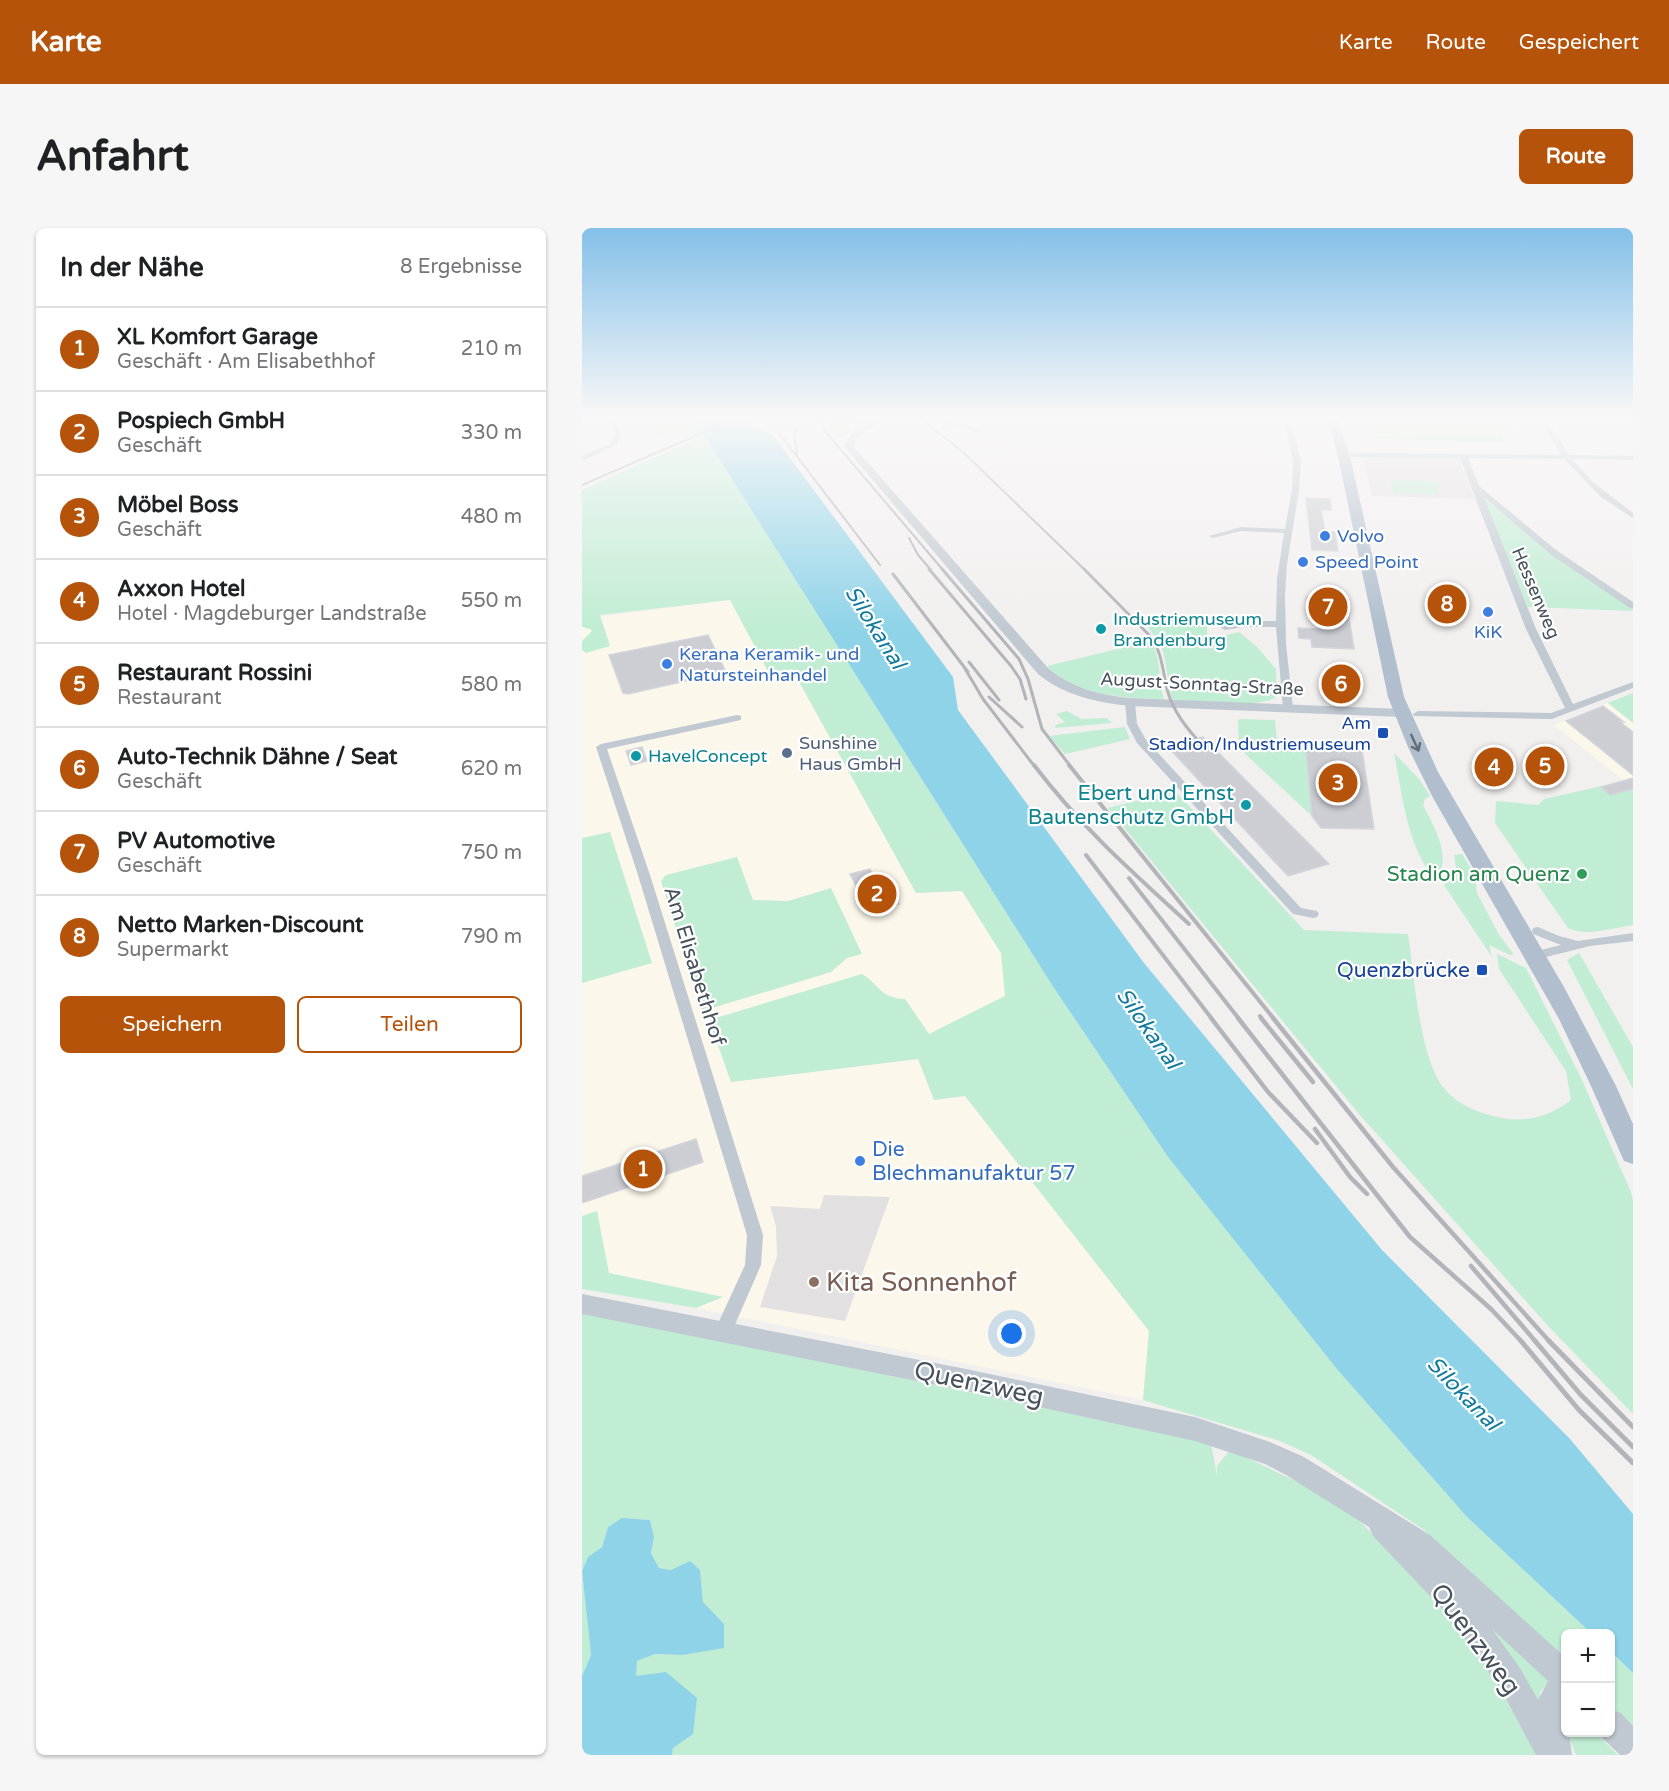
<!DOCTYPE html>
<html lang="de">
<meta charset="utf-8">
<style>
:root{--surface:#fff;--page:#f6f6f6;--text:#202124;--muted:#757577;--line:#e0e0e0;--accent:#b45309}
body{margin:0;font-family:"Varela Round",sans-serif;background:var(--page);color:var(--text)}
.controls{position:absolute;right:18px;bottom:18px;display:grid;overflow:hidden;border-radius:9px;box-shadow:0 2px 4px #0004}
.controls button{width:54px;height:54px;display:grid;place-items:center;padding:0;border:0;border-bottom:2px solid var(--line);background:var(--surface);color:var(--text);font:30px sans-serif}
.you{position:absolute;left:430px;top:1106px;width:21px;height:21px;margin:-15px;border:4px solid #fff;border-radius:50%;background:#1a73e8;box-shadow:0 0 0 9px #1a73e833}
.badge{display:grid;place-items:center;width:39px;height:39px;border-radius:50%;background:var(--accent);color:#fff;font-size:20px;font-weight:700}
.pin{position:absolute;translate:-50% -50%;border:3px solid #fff;box-shadow:0 2px 6px #0006}
.list{margin:0;padding:0;list-style:none}
h2{display:flex;justify-content:space-between;align-items:center;height:78px;margin:0;padding:0 24px;font-size:26px}
h2 small{font-size:20px;font-weight:400;color:var(--muted)}
.list li{display:grid;grid-template-columns:39px 1fr auto;gap:18px;align-items:center;box-sizing:border-box;height:84px;padding:0 24px;border-top:2px solid var(--line)}
.list b{display:block;font-size:22px;white-space:nowrap}
.list p{margin:0;font-size:20px;white-space:nowrap;color:var(--muted)}
.list em{font-size:20px;font-style:normal;color:var(--muted)}
.actions{display:flex;gap:12px;padding:18px 24px}
.actions a{flex:1;padding:14px 0;border:2px solid var(--accent);border-radius:9px;text-align:center;font-size:21px;color:var(--accent)}
.actions .main{background:var(--accent);color:#fff}
.map{position:relative;flex:none;width:1051px;height:1527px;overflow:hidden;border-radius:9px}
header{display:flex;align-items:center;gap:36px;box-sizing:border-box;height:84px;padding:0 30px;background:var(--accent);color:#fff}
header strong{font-size:28px}
nav{display:flex;gap:33px;margin-inline-start:auto;font-size:21px}
.intro{display:flex;align-items:center;justify-content:space-between;box-sizing:border-box;height:144px;padding:0 36px}
h1{margin:0;font-size:42px}
.button{padding:15px 27px;border-radius:9px;background:var(--accent);color:#fff;font-size:21px;font-weight:700}
main{display:flex;gap:36px;padding:0 36px}
aside{flex:1;background:var(--surface);border-radius:9px;box-shadow:0 2px 4px #0004}
.map>svg:first-child{display:block}
.commercial{fill:#fbf7ea}
.education{fill:#e3e0e1}
.green{fill:#c0edd3}
.water{fill:#8fd3e8}
.building{fill:#ccced4;stroke:#d4d5db;stroke-width:1.5}
.lines{fill:none;stroke-linecap:round;stroke-linejoin:round}
.minor{fill:#c0c9d1;fill-rule:evenodd}
.tertiary{fill:#c0c9d1;fill-rule:evenodd}
.primary{fill:#b0becd;fill-rule:evenodd}
.rail-far4{stroke:#b2b4b9;stroke-width:2}
.rail-far3{stroke:#b2b4b9;stroke-width:3}
.rail-far2{stroke:#b2b4b9;stroke-width:4}
.rail-far1{stroke:#b2b4b9;stroke-width:4.5}
.rail{stroke:#b2b4b9;stroke-width:5}
.oneway{stroke:#626d78}
.shop-dot{fill:#3f7fe0;stroke:#fff;stroke-width:2}
.culture-dot{fill:#0f9aa8;stroke:#fff;stroke-width:2}
.transit-dot{fill:#1a4fb4;stroke:#fff;stroke-width:2}
.service-dot{fill:#5c6f8a;stroke:#fff;stroke-width:2}
.leisure-dot{fill:#2e9e5b;stroke:#fff;stroke-width:2}
.education-dot{fill:#8d6e63;stroke:#fff;stroke-width:2}
.labels{text-anchor:middle;stroke-width:4.5;stroke-linejoin:round;paint-order:stroke}
.far-shop-label{font-size:18px;fill:#366cbe;stroke:#fff;text-anchor:start}
.far-street-label{font-size:18px;fill:#48525c;stroke:#fff}
.far-culture-label{font-size:18px;fill:#0d838f;stroke:#fff;text-anchor:start}
.far-transit-label{font-size:18px;fill:#164399;stroke:#fff;text-anchor:end}
.far-service-label{font-size:18px;fill:#4e5e75;stroke:#fff;text-anchor:start}
.culture-label{font-size:21px;fill:#0d838f;stroke:#fff;text-anchor:end}
.leisure-label{font-size:21px;fill:#27864d;stroke:#fff;text-anchor:end}
.street-label{font-size:21px;fill:#48525c;stroke:#fff}
.transit-label{font-size:21px;fill:#164399;stroke:#fff;text-anchor:end}
.shop-label{font-size:21px;fill:#366cbe;stroke:#fff;text-anchor:start}
.water-label{font-size:22px;font-style:italic;fill:#127b9e;stroke:#fff}
.near-education-label{font-size:26px;fill:#785e54;stroke:#fff;text-anchor:start}
.near-street-label{font-size:26px;fill:#48525c;stroke:#fff}
</style>
<header>
<strong>Karte</strong>
<nav><a>Karte</a><a>Route</a><a>Gespeichert</a></nav>
</header>
<div class="intro"><h1>Anfahrt</h1><a class="button">Route</a></div>
<main>
<aside>
<h2>In der Nähe<small>8 Ergebnisse</small></h2>
<ul class="list">
<li><span class="badge">1</span><div><b>XL Komfort Garage</b><p>Geschäft · Am Elisabethhof</p></div><em>210 m</em></li>
<li><span class="badge">2</span><div><b>Pospiech GmbH</b><p>Geschäft</p></div><em>330 m</em></li>
<li><span class="badge">3</span><div><b>Möbel Boss</b><p>Geschäft</p></div><em>480 m</em></li>
<li><span class="badge">4</span><div><b>Axxon Hotel</b><p>Hotel · Magdeburger Landstraße</p></div><em>550 m</em></li>
<li><span class="badge">5</span><div><b>Restaurant Rossini</b><p>Restaurant</p></div><em>580 m</em></li>
<li><span class="badge">6</span><div><b>Auto-Technik Dähne / Seat</b><p>Geschäft</p></div><em>620 m</em></li>
<li><span class="badge">7</span><div><b>PV Automotive</b><p>Geschäft</p></div><em>750 m</em></li>
<li><span class="badge">8</span><div><b>Netto Marken-Discount</b><p>Supermarkt</p></div><em>790 m</em></li>
</ul>
<div class="actions"><a class="main">Speichern</a><a>Teilen</a></div>
</aside>
<div class="map">
<svg width="1051" height="1527" viewBox="0 0 1051 1527">
<rect width="100%" height="100%" fill="#f2efef"/>
<path class="commercial" d="M 170,369 L 334,665 L 380,663 L 419,725 L 423,768 L 330,815 L 352,872 L 383,868 L 567,1103 L 561,1172 L 114,1080 L 0,1061 L 0,391 Z
M 1026,475 L 1051,495 L 1051,551 L 1042,553 L 972,497 Z"/>
<path class="education" d="M 781,229 L 876,230 L 893,271 L 790,268 Z
M 242,967 L 308,969 L 263,1093 L 178,1079 L 195,1028 L 194,998 L 188,978 L 238,981 Z"/>
<path class="green" d="M 67,188 L 110,188 L 470,757 L 586,929 L 754,1140 L 885,1289 L 1009,1405 L 984,1406 L 983,1433 L 842,1302 L 729,1227 L 698,1213 L 561,1172 L 567,1103 L 383,868 L 352,872 L 336,831 L 149,854 L 127,792 L 280,746 C 299,758 298,770 323,771 L 347,806 L 423,768 L 419,725 L 380,663 L 334,665 L 210,441 L 187,445 L 148,372 L 18,387 L 28,418 L 4,425 L 0,422 L 0,413 L 10,403 L 8,401 L 0,399 L 0,262 L 110,213 L 96,207 L 78,209 Z
M 798,188 L 909,188 L 911,191 L 928,191 L 934,206 L 919,205 L 924,214 L 788,211 L 784,196 L 796,196 L 791,190 Z
M 238,190 L 273,194 L 274,198 L 261,209 L 254,210 Z
M 808,252 L 852,253 L 858,266 L 812,265 Z
M 905,270 L 1045,375 L 1051,383 L 946,379 L 900,271 Z
M 625,391 L 625,407 L 641,408 L 657,404 L 675,419 L 694,441 L 695,468 C 683,481 610,474 590,471 C 581,435 589,423 560,393 Z
M 569,413 C 581,436 575,448 582,471 C 541,470 495,468 465,438 Z
M 1051,465 L 1051,495 L 1026,475 Z
M 485,483 L 499,491 L 525,490 L 530,495 L 473,500 L 474,497 L 483,494 L 474,486 Z
M 658,491 L 693,492 L 695,515 L 706,515 L 707,519 L 724,520 L 730,588 L 660,523 L 657,516 L 656,492 Z
M 543,499 L 548,511 L 483,526 L 467,508 Z
M 812,525 L 838,552 L 848,568 L 843,571 L 841,577 C 852,599 867,622 858,646 L 851,650 C 824,613 821,569 812,525 Z
M 1051,551 L 1051,697 C 1031,700 1004,709 986,700 L 913,595 L 914,573 L 956,577 L 962,571 Z
M 593,563 L 722,702 L 826,706 C 832,746 837,825 860,858 C 873,875 891,883 911,888 C 939,896 966,890 989,872 L 984,843 L 917,741 L 915,726 L 944,740 L 1000,852 L 1048,962 L 1051,972 L 1051,1186 L 967,1099 L 777,886 L 526,580 Z
M 28,604 L 70,735 L 0,755 L 0,610 Z
M 880,626 L 893,647 L 895,665 L 916,705 L 932,727 L 928,727 L 907,717 L 910,729 L 862,657 L 875,645 L 872,627 Z
M 155,629 L 171,672 L 206,673 L 249,660 L 280,726 L 265,730 L 249,744 L 127,781 L 119,781 L 79,653 L 84,647 Z
M 997,725 L 1051,819 L 1051,861 L 985,732 Z
M 15,983 L 27,1045 L 141,1069 L 114,1080 L 0,1061 L 0,988 Z
M 0,1083 L 629,1215 L 635,1248 L 635,1238 L 648,1222 L 741,1266 L 769,1284 L 866,1385 L 914,1454 L 955,1527 L 90,1527 L 91,1520 L 53,1448 L 55,1433 L 73,1426 L 100,1427 L 121,1374 L 118,1342 L 89,1342 L 77,1340 L 69,1325 L 72,1309 L 68,1292 L 39,1291 L 26,1299 L 20,1319 L 6,1329 L 0,1343 L 9,1427 L 0,1448 Z
M 866,1350 L 967,1452 L 958,1465 L 958,1491 Z
M 1028,1424 L 1051,1445 L 1051,1500 L 1029,1478 Z
M 985,1505 L 1014,1505 L 1036,1527 L 994,1527 Z"/>
<path class="water" d="M 110,188 L 162,188 L 174,200 L 190,206 L 371,449 L 376,482 L 562,735 L 800,1022 L 988,1211 L 1051,1286 L 1051,1445 L 1029,1424 L 1028,1406 L 1009,1405 L 885,1289 L 754,1140 L 586,929 L 470,757 Z
M 40,1290 L 68,1292 L 72,1309 L 69,1325 L 77,1340 L 89,1342 L 108,1333 L 118,1342 L 121,1374 L 142,1396 L 142,1420 L 100,1427 L 73,1426 L 55,1433 L 54,1448 L 84,1444 L 115,1470 L 111,1506 L 91,1520 L 90,1527 L 0,1527 L 0,1448 L 9,1427 L 0,1343 L 6,1329 L 20,1319 L 26,1299 Z"/>
<path class="building" d="M 724,270 L 748,271 L 749,282 L 739,282 L 743,304 L 753,304 L 756,323 L 730,322 Z
M 724,369 L 764,370 L 772,421 L 730,419 L 729,411 L 717,410 L 716,400 L 739,401 L 737,380 L 725,378 Z
M 126,407 L 144,444 L 46,466 L 41,465 L 27,427 Z
M 743,450 L 774,451 L 776,466 L 745,462 Z
M 1021,478 L 1042,494 L 1038,494 L 1051,504 L 1051,547 L 984,493 Z
M 621,509 L 747,636 L 706,648 L 585,518 Z
M 60,519 L 65,533 L 49,537 L 44,523 Z
M 724,520 L 780,522 L 792,601 L 739,600 L 730,588 Z
M 1051,550 L 1051,561 L 1028,567 L 1019,559 Z
M 288,641 L 296,656 L 304,654 L 317,676 L 288,685 L 268,646 Z
M 114,911 L 121,934 L 0,975 L 0,948 Z"/>
<g class="lines">
<path class="minor" d="M 24,188 L 0,193 L 0,189 Z
M 25,188 L 31,188 L 39,205 L 34,217 L 0,233 L 0,228 L 28,216 L 33,205 Z
M 311,188 L 321,188 L 290,197 L 287,195 Z
M 701,188 L 707,188 L 719,233 L 717,262 L 705,336 L 703,367 L 704,416 L 711,480 L 706,483 L 701,480 L 694,399 L 661,399 L 643,402 L 638,399 L 661,393 L 694,393 L 695,351 L 702,305 L 659,303 L 631,310 L 627,308 L 659,299 L 703,301 L 710,262 L 711,233 Z
M 956,188 L 962,188 L 987,227 L 1051,228 L 1051,232 L 990,231 L 1012,255 L 1051,285 L 1051,290 L 1019,269 L 982,231 L 886,230 L 897,258 L 974,322 L 1051,374 L 1051,381 L 1048,380 L 968,326 L 902,269 L 954,401 L 991,476 L 1051,454 L 1051,460 L 970,491 L 832,488 L 831,486 L 836,483 L 969,485 L 983,480 L 944,401 L 878,230 L 769,229 L 765,227 L 769,225 L 979,227 Z
M 548,471 L 553,474 L 555,496 L 564,512 L 719,680 L 735,683 L 737,686 L 735,689 L 731,690 L 711,686 L 555,515 L 545,496 L 543,474 Z
M 155,487 L 159,488 L 159,492 L 25,521 L 68,647 L 181,1007 L 179,1037 L 148,1108 L 142,1110 L 136,1108 L 133,1102 L 163,1037 L 165,1007 L 56,647 L 14,519 L 19,516 Z
M 956,699 L 977,708 L 996,713 L 1051,705 L 1051,713 L 1008,718 L 952,732 L 945,728 L 947,725 L 979,717 L 951,706 L 950,703 L 951,700 Z"/>
<path class="tertiary" d="M 221,188 L 264,188 L 293,193 L 293,197 L 279,206 L 272,217 L 273,220 L 466,440 C 490,460 517,467 548,470 L 820,481 L 827,485 L 820,489 L 548,478 C 514,474 483,468 456,446 L 266,223 L 262,217 L 273,202 L 282,196 L 256,192 L 225,191 Z
M 0,1066 L 384,1141 L 613,1189 L 688,1214 L 722,1229 L 848,1307 L 984,1430 L 984,1504 L 987,1504 L 990,1527 L 954,1527 L 918,1460 L 866,1387 L 791,1308 L 787,1299 L 704,1247 L 683,1236 L 613,1213 L 384,1163 L 0,1086 ZM 910,1401 L 966,1453 L 956,1472 L 938,1440 Z
M 1028,1481 L 1039,1485 L 1051,1498 L 1051,1527 L 1038,1527 L 1017,1507 L 1017,1504 L 1028,1504 Z"/>
<path class="primary" d="M 745,188 L 755,188 L 769,233 L 822,469 L 856,544 L 982,759 L 1034,858 L 1051,896 L 1051,936 L 1042,933 L 1009,858 L 977,791 L 850,568 L 826,519 L 806,469 L 757,233 Z"/>
<path class="rail-far4" d="M 236,188 L 243,203 L 361,342
M 336,188 L 382,225 L 503,342
M 346,188 L 398,203
M 197,205 L 298,337
M 215,225 L 212,206 L 224,188
M 0,257 L 159,188
M 327,310 L 336,327 L 349,342"/>
<path class="rail-far3" d="M 347,341 L 429,438 L 438,451 L 444,471
M 360,341 L 437,431 L 446,451 L 460,501 L 489,539
M 502,341 L 571,411 C 580,427 581,444 585,461 C 590,480 601,496 614,510
M 311,346 L 386,444
M 387,434 L 417,472
M 382,439 L 401,471 L 453,539
M 407,469 L 440,499"/>
<path class="rail-far2" d="M 452,537 C 499,599 550,644 607,696
M 487,537 L 692,791
M 504,627 L 630,791
M 547,650 L 657,791
M 678,788 L 680,791"/>
<path class="rail-far1" d="M 629,790 L 686,864 L 735,915
M 656,790 L 828,1009 L 909,1081 L 940,1114
M 679,790 L 731,854
M 691,790 L 811,939 L 968,1114
M 733,901 L 768,949 L 785,966
M 889,1038 L 954,1114"/>
<path class="rail" d="M 939,1113 L 997,1182 L 1051,1235
M 953,1113 L 999,1167 L 1051,1219
M 967,1113 L 1051,1199"/>
</g>
<defs><path id="oneway-shaft" d="M-6 0H5M1.5-3L5.5 0L1.5 3" fill="none" stroke-width="1.6" stroke-linecap="round" stroke-linejoin="round" transform="scale(1.5)"/></defs>
<use class="oneway" href="#oneway-shaft" transform="translate(833 515) rotate(65)"/>
<linearGradient id="sky" x2="0" y2="1"><stop stop-color="#84c0e8"/><stop offset="0.47" stop-color="#f9f8f8"/><stop offset="1" stop-color="#f9f8f8" stop-opacity="0"/></linearGradient>
<rect width="1051" height="402" fill="url(#sky)"/>
<g class="shop-dot">
<circle cx="743" cy="308" r="6"/>
<circle cx="721" cy="334" r="6"/>
<circle cx="906" cy="384" r="6"/>
<circle cx="85" cy="436" r="6"/>
<circle cx="278" cy="933" r="6"/>
</g>
<g class="culture-dot">
<circle cx="519" cy="401" r="6"/>
<circle cx="54" cy="528" r="6"/>
<circle cx="664" cy="577" r="6"/>
</g>
<g class="transit-dot">
<rect x="795" y="499" width="12" height="12" rx="3"/>
<rect x="894" y="736" width="12" height="12" rx="3"/>
</g>
<circle class="service-dot" cx="205" cy="525" r="6"/>
<circle class="leisure-dot" cx="1000" cy="646" r="6"/>
<circle class="education-dot" cx="232" cy="1054" r="6"/>
<g class="labels">
<g class="far-shop-label">
<text x="755" y="314">Volvo</text>
<text x="733" y="340">Speed Point</text>
<text x="906" y="410" text-anchor="middle">KiK</text>
<text x="97" y="432">Kerana Keramik- und<tspan x="97" dy="21">Natursteinhandel</tspan></text>
</g>
<g class="far-street-label">
<text transform="translate(954 365) rotate(67)" y="6">Hessenweg</text>
<text transform="translate(620 456) rotate(3)" y="6">August-Sonntag-Straße</text>
</g>
<g class="far-culture-label">
<text x="531" y="397">Industriemuseum<tspan x="531" dy="21">Brandenburg</tspan></text>
<text x="66" y="534">HavelConcept</text>
</g>
<g class="far-transit-label">
<text x="789" y="501">Am<tspan x="789" dy="21">Stadion/Industriemuseum</tspan></text>
</g>
<g class="far-service-label">
<text x="217" y="521">Sunshine<tspan x="217" dy="21">Haus GmbH</tspan></text>
</g>
<g class="culture-label">
<text x="652" y="572">Ebert und Ernst<tspan x="652" dy="24">Bautenschutz GmbH</tspan></text>
</g>
<g class="leisure-label">
<text x="988" y="653">Stadion am Quenz</text>
</g>
<g class="street-label">
<text transform="translate(113 738) rotate(73)" y="7">Am Elisabethhof</text>
</g>
<g class="transit-label">
<text x="888" y="749">Quenzbrücke</text>
</g>
<g class="shop-label">
<text x="290" y="928">Die<tspan x="290" dy="24">Blechmanufaktur 57</tspan></text>
</g>
<g class="water-label">
<text transform="translate(294 399) rotate(58)" y="8">Silokanal</text>
<text transform="translate(567 800) rotate(55)" y="8">Silokanal</text>
<text transform="translate(882 1165) rotate(46)" y="8">Silokanal</text>
</g>
<g class="near-education-label">
<text x="244" y="1063">Kita Sonnenhof</text>
</g>
<g class="near-street-label">
<text transform="translate(397 1155) rotate(12)" y="9">Quenzweg</text>
<text transform="translate(894 1411) rotate(53)" y="9">Quenzweg</text>
</g>
</g>
</svg>
<div class="controls">
<button>+</button>
<button>−</button>
</div>
<div class="you"></div>
<div class="pin badge" style="left:61px;top:941px">1</div>
<div class="pin badge" style="left:295px;top:666px">2</div>
<div class="pin badge" style="left:756px;top:555px">3</div>
<div class="pin badge" style="left:912px;top:539px">4</div>
<div class="pin badge" style="left:963px;top:538px">5</div>
<div class="pin badge" style="left:759px;top:456px">6</div>
<div class="pin badge" style="left:746px;top:379px">7</div>
<div class="pin badge" style="left:865px;top:376px">8</div>
</div>
</main>
